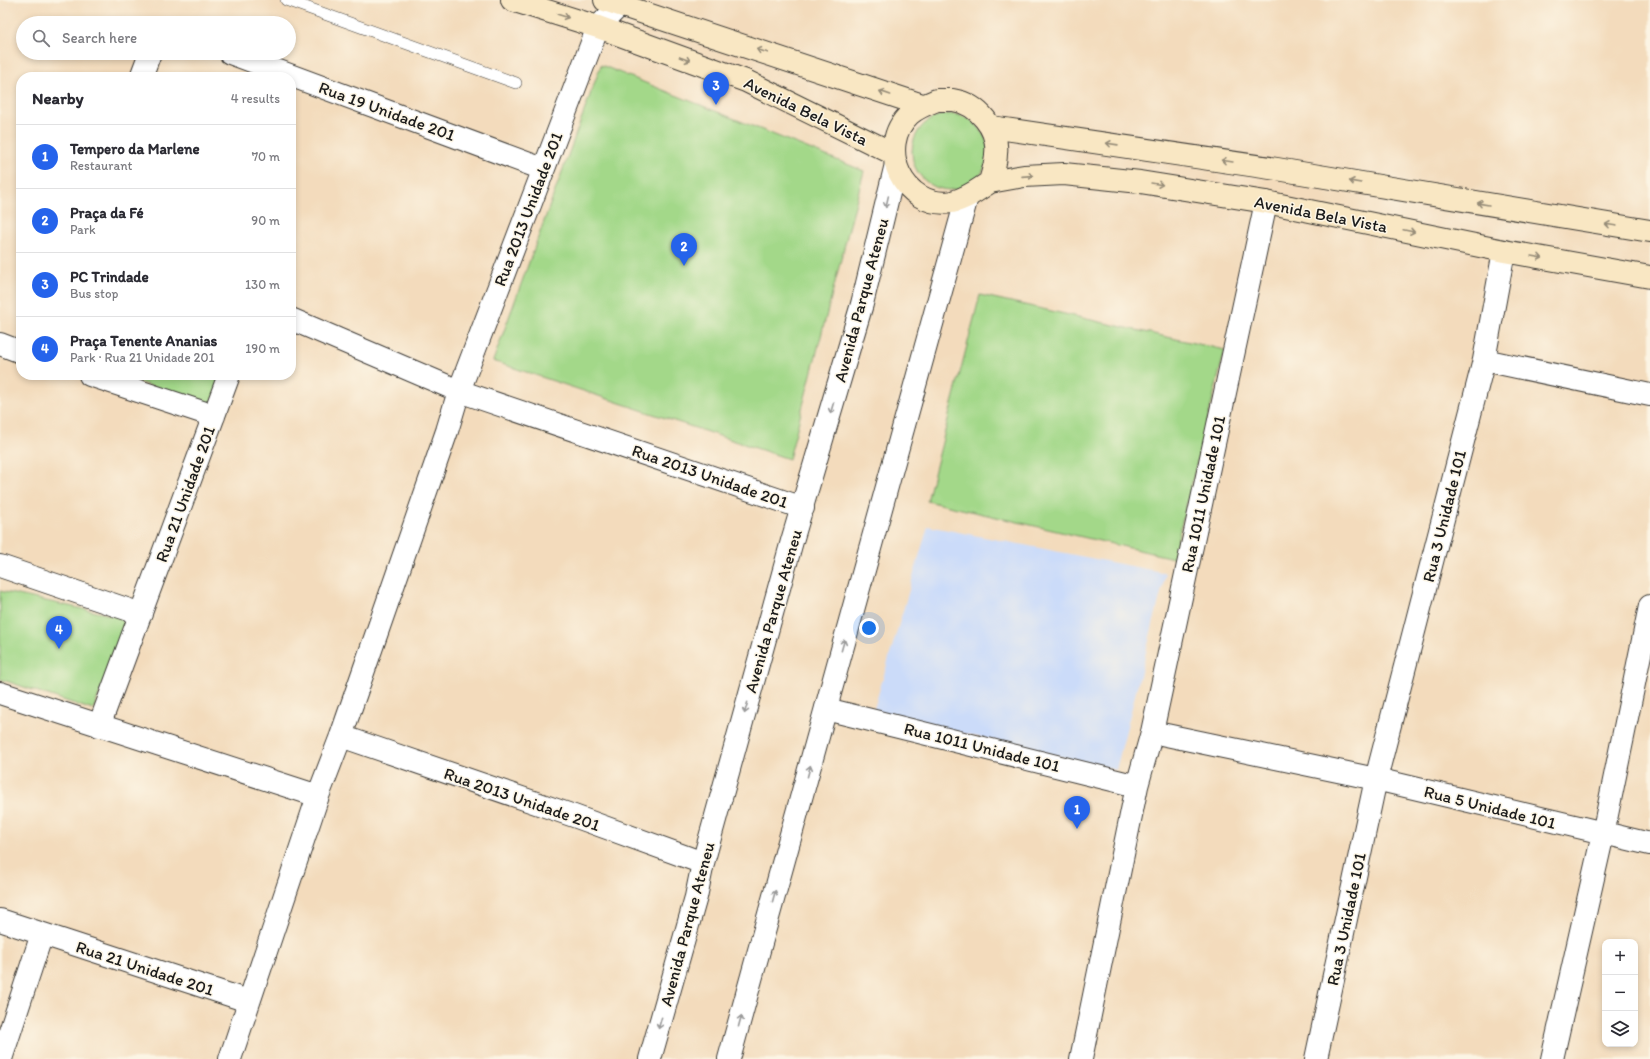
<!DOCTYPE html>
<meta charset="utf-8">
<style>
:root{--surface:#fff;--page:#f2f2f3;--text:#2b2b33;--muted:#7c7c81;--line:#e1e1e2;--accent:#2563eb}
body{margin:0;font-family:Itim,sans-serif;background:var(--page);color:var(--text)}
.controls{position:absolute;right:12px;bottom:12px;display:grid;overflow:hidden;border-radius:8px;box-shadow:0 2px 6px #0003}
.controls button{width:36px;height:36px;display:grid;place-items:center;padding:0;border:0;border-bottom:1px solid var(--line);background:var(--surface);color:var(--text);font:20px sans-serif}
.you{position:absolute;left:869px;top:628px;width:14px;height:14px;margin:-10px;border:3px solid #fff;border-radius:50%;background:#1a73e8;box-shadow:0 0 0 6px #1a73e833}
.badge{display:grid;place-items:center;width:26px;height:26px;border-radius:50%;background:var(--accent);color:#fff;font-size:13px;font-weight:700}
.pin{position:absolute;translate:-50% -33px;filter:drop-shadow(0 1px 2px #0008)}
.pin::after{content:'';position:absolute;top:21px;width:14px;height:12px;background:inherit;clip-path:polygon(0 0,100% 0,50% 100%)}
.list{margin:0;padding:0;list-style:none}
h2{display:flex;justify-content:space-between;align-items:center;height:52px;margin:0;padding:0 16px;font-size:17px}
h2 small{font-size:13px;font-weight:400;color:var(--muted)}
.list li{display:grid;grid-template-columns:26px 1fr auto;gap:12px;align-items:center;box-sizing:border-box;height:64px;padding:0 16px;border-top:1px solid var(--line)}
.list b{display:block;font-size:15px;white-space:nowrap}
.list p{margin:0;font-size:13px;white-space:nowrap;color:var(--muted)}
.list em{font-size:13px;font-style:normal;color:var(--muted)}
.icon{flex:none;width:22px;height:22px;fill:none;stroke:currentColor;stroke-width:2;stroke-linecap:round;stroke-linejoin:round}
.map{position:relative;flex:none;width:1650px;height:1059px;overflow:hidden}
.search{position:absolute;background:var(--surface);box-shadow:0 2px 6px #0003;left:16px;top:16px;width:280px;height:44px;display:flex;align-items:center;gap:10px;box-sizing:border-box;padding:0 14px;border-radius:22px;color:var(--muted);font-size:15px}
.panel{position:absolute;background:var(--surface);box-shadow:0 2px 6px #0003;left:16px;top:72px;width:280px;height:308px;border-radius:16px}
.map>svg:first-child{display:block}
.built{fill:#cbdbf9}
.green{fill:#a3d889;stroke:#607a52}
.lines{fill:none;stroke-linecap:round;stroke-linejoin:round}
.service-casing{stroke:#3c3934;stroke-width:12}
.minor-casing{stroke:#3c3934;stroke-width:24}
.tertiary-casing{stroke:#3c3934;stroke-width:24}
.secondary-casing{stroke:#3c3934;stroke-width:24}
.service{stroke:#fff;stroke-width:11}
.minor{stroke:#fff;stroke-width:22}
.tertiary{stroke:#fff;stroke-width:22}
.secondary{stroke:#f9e7c3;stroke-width:22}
.oneway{stroke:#968c78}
.oneway2{stroke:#999}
.labels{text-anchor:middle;stroke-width:3;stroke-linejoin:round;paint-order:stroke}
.street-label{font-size:17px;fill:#1c1c1c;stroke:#fcf5e5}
</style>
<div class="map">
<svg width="1650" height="1059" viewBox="0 0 1650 1059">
<rect width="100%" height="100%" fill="#fcf5e5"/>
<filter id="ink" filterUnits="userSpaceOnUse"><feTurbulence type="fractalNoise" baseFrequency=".025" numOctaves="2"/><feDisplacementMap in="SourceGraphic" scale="8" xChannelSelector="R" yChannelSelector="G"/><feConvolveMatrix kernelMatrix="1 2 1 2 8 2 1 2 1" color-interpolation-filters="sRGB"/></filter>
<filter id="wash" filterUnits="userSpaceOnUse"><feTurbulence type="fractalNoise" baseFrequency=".012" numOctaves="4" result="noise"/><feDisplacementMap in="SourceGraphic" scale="16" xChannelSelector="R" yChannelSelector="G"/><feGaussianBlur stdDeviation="0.9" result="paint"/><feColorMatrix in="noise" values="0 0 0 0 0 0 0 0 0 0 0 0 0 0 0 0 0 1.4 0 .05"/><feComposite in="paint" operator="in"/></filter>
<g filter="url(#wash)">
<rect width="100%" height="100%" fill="#f3dbbc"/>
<path class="built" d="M 928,526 L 1166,573 L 1116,770 L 873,712 Z"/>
<path class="green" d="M 601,65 L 864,171 L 789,459 L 493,361 Z
M912 152a38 38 0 1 1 76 0a38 38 0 1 1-76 0Z
M 980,295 L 1225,350 L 1173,558 L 927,501 Z
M 120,375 L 222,375 L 210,408 Z
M 0,591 L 129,619 L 93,710 L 0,679 Z"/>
</g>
<g filter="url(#ink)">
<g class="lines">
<defs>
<path id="service" d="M 286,0 L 516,83"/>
<path id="minor" d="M 230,53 L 543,169
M 141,77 L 150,53
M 291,319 L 459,391 L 803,508
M 0,344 L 21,352
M 1484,360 L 1650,395
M 90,375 L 214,416
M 0,566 L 141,614
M 0,693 L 318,796
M 826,709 L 1137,786
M 99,726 L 229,375
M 1152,732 L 1376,779 L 1650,844
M 341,736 L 574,816 L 703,863
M 0,920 L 248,1001
M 1,1059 L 42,934
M 230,1059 L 318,796 L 341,736 L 447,431 L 459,391 L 598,27
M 1081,1059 L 1137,786 L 1152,732 L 1266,202
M 1316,1059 L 1376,779 L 1484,360 L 1504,251
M 1552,1059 L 1603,834 L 1650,606"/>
<path id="tertiary" d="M 598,27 L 625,0
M 650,1059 L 696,897 L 703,863 L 792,541 L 862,304 L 896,164
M 729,1059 L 967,197"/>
<path id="secondary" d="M 512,0 L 598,27 L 746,81 L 894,154
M 605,0 L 922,105
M 937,100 C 942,100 948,100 953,100 C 978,104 999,129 996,154 C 996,164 992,173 990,182 C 978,190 966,199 952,202 C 904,210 874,147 910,114 C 918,107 927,104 937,100 Z
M 991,127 L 1277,169 L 1650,231
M 990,182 L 1024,176 L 1064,174 L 1140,182 L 1266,202 L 1504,251 L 1650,277"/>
</defs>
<use href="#service" class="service-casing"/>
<use href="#minor" class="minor-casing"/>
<use href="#tertiary" class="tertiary-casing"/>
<use href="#secondary" class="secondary-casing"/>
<use href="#service" class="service"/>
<use href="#minor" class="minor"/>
<use href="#tertiary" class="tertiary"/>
<use href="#secondary" class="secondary"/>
</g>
<defs><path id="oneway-shaft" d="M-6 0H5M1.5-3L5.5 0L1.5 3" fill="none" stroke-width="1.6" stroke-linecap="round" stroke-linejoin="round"/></defs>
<g class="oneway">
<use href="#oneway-shaft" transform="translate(563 16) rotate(18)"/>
<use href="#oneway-shaft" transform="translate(762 51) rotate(-162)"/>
<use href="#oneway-shaft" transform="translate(685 59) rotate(20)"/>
<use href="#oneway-shaft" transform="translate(885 93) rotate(-161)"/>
<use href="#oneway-shaft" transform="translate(1112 144) rotate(-172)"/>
<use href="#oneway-shaft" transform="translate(1227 161) rotate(-171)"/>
<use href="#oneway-shaft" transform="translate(1028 176) rotate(-4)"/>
<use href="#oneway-shaft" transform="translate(1355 182) rotate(-170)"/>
<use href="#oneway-shaft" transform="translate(1157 184) rotate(9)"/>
<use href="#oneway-shaft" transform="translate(1483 204) rotate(-170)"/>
<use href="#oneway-shaft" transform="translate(1611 225) rotate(-171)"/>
<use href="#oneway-shaft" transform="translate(1409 231) rotate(12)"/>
<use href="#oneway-shaft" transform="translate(1537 257) rotate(10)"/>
</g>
<g class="oneway2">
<use href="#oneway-shaft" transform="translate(887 202) rotate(103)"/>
<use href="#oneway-shaft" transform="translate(832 408) rotate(106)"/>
<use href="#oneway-shaft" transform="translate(843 645) rotate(-74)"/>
<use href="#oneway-shaft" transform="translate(746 708) rotate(106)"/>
<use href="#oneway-shaft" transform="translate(809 771) rotate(-75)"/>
<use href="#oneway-shaft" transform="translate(774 896) rotate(-75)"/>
<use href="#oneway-shaft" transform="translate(740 1021) rotate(-75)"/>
<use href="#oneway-shaft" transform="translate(660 1023) rotate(106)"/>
</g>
</g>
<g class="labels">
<g class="street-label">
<text transform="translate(387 111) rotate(20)" y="6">Rua 19 Unidade 201</text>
<text transform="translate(806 111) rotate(26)" y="6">Avenida Bela Vista</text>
<text transform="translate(528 209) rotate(-69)" y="6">Rua 2013 Unidade 201</text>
<text transform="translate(1321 214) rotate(11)" y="6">Avenida Bela Vista</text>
<text transform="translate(861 300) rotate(-75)" y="6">Avenida Parque Ateneu</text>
<text transform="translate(710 476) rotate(19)" y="6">Rua 2013 Unidade 201</text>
<text transform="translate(185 494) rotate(-70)" y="6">Rua 21 Unidade 201</text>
<text transform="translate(1203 494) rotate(-78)" y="6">Rua 1011 Unidade 101</text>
<text transform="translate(1444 516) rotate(-76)" y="6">Rua 3 Unidade 101</text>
<text transform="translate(773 611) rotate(-74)" y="6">Avenida Parque Ateneu</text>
<text transform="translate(982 747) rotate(14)" y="6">Rua 1011 Unidade 101</text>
<text transform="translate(522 799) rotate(19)" y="6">Rua 2013 Unidade 201</text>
<text transform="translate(1490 807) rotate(14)" y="6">Rua 5 Unidade 101</text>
<text transform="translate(1346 919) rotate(-78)" y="6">Rua 3 Unidade 101</text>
<text transform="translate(687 924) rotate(-75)" y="6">Avenida Parque Ateneu</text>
<text transform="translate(145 968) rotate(18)" y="6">Rua 21 Unidade 201</text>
</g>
</g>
</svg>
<div class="controls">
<button>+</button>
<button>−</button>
<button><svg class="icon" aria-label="layers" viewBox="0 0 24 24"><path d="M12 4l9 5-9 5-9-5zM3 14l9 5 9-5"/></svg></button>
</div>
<div class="you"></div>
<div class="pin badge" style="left:1077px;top:829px">1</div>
<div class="pin badge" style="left:684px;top:266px">2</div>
<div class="pin badge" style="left:716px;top:105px">3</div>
<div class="pin badge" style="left:59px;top:649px">4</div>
<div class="search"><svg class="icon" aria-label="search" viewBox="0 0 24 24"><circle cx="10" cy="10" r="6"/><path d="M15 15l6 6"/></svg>Search here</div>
<section class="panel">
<h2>Nearby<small>4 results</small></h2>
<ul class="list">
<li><span class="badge">1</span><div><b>Tempero da Marlene</b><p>Restaurant</p></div><em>70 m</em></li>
<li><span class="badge">2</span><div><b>Praça da Fé</b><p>Park</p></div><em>90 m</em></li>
<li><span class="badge">3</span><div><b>PC Trindade</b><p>Bus stop</p></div><em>130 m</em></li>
<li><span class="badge">4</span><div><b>Praça Tenente Ananias</b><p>Park · Rua 21 Unidade 201</p></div><em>190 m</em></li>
</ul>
</section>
</div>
